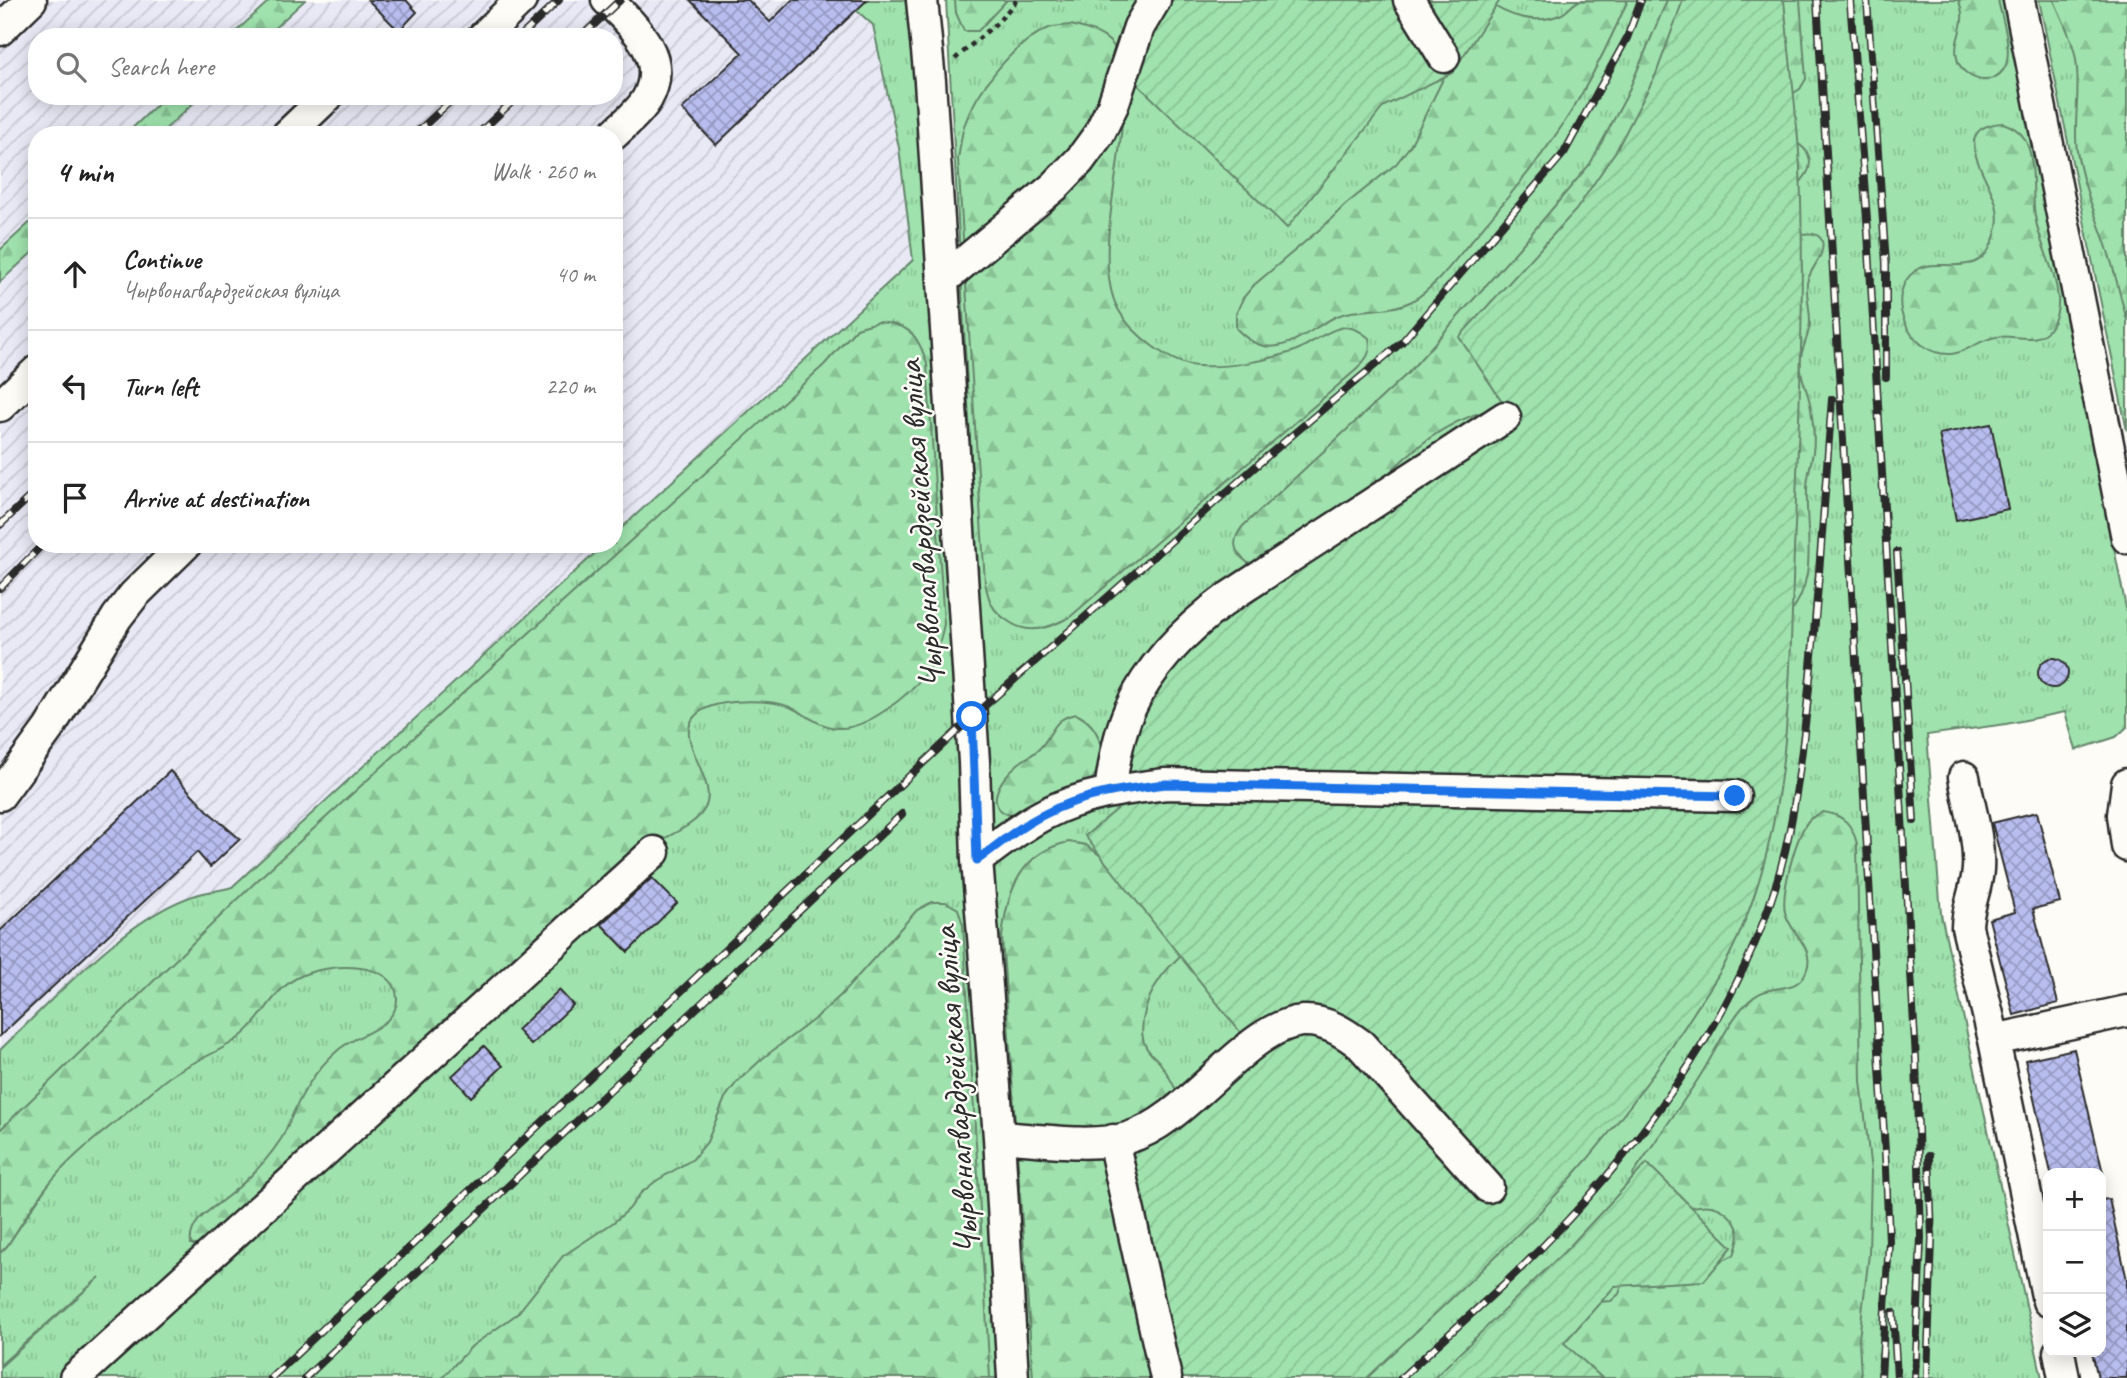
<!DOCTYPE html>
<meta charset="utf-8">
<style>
:root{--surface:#fff;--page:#f6f6f6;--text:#222;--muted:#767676;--line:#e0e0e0}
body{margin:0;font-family:Caveat,sans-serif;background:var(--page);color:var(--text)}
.controls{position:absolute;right:21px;bottom:21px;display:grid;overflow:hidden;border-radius:14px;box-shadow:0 4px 18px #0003}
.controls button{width:63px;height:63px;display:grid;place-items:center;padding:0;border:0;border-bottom:2px solid var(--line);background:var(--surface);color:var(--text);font:35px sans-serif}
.stop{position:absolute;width:21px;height:21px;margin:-16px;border:5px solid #1a73e8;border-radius:50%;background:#fff}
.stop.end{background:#1a73e8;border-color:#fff;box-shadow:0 2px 7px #0008}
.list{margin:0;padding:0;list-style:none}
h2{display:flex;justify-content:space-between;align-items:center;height:91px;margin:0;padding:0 28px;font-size:30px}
h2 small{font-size:23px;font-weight:400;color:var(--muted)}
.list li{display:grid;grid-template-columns:46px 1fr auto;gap:21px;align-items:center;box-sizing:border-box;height:112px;padding:0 28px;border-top:2px solid var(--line)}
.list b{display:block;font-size:26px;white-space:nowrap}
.list p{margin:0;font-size:23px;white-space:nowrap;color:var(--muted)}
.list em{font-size:23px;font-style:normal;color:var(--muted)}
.icon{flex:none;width:38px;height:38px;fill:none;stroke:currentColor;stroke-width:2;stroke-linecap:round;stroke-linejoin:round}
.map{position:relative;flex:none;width:2127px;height:1378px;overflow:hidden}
.search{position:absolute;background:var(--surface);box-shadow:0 4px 18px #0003;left:28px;top:28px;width:595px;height:77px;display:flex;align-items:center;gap:18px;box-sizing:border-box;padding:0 24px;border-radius:28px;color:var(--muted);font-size:26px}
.panel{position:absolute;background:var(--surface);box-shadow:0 4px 18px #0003;left:28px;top:126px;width:595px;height:427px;border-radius:28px}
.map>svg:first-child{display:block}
.industrial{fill:url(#industrial-furrows);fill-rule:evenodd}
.grass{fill:url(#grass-tufts);stroke:#65866c;stroke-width:2}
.forest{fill:url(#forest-firs);stroke:#65866c;stroke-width:2}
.garden{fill:url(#garden-furrows);stroke:#65866c;stroke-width:2}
.building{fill:url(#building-cross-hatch);stroke:#2b2b2b;stroke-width:2}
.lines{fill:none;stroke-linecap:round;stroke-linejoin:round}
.minor-casing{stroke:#2b2b2b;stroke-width:35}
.path{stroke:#2b2b2b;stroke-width:4.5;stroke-dasharray:5 5;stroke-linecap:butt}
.minor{stroke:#fdfcf7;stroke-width:30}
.rail-casing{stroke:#2b2b2b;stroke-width:8}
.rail{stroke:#fdfcf7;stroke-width:5;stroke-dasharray:16;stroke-linecap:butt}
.route{stroke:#1a73e8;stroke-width:9}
.labels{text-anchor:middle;stroke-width:5;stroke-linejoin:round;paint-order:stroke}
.street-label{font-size:35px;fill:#2b2b2b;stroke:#fdfcf7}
</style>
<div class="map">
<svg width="2127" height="1378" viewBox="0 0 2127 1378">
<defs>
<pattern id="industrial-furrows" width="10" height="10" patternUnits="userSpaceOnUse" patternTransform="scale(1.75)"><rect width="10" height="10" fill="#e8e9f5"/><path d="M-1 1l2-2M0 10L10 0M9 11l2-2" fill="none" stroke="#c7c8d2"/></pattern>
<pattern id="grass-tufts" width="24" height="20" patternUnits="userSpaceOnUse" patternTransform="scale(1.75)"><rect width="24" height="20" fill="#9fe2ad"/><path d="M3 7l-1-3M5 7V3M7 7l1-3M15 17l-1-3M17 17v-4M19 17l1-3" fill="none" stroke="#89c295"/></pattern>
<pattern id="forest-firs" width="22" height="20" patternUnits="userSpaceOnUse" patternTransform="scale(1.75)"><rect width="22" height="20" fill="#9fe2ad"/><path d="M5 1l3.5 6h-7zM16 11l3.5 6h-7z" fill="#89c295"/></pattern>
<pattern id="garden-furrows" width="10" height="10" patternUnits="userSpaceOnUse" patternTransform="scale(1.75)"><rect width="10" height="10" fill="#9fe2ad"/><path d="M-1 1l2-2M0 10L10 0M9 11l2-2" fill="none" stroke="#89c295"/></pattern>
<pattern id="building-cross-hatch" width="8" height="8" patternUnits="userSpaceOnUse" patternTransform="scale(1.75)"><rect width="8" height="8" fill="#b8bdef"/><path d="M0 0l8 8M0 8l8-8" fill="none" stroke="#969ac2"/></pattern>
</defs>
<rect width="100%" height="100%" fill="#fdfcf7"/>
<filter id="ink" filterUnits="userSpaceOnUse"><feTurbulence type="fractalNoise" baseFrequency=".0143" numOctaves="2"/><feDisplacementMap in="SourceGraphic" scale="14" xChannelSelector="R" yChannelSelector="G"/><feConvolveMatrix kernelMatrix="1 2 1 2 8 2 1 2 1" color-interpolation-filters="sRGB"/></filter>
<g filter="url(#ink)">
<path class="industrial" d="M 0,0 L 867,0 L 857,11 L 873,25 L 899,148 L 913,260 L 614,535 L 614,135 L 37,135 L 37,544 L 605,544 L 0,1101 ZM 37,37 L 614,37 L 614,96 L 37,96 Z"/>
<path class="grass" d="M 867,0 L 905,0 L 911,29 L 999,1378 L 0,1378 L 0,1367 L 100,1277 L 0,1365 L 0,1253 L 7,1246 L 49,1183 L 0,1135 L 0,1050 C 53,1000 127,916 196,895 C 208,891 220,891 232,887 L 605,544 L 614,544 L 614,535 L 913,260 L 899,148 L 873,25 L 856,10 Z
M 946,0 L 2005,0 L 2127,613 L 2127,727 L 2116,737 L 2076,750 L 2065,712 L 2006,724 L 1927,735 L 1941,914 L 2042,1378 L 1029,1378 L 997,931 Z
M 2039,0 L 2127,0 L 2127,431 Z"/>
<path class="forest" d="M 270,0 L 305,0 L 265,37 L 230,37 Z
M 955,0 L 1007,0 L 978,31 L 964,31 L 956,13 Z
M 1485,0 C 1507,16 1536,26 1562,14 C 1568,11 1573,3 1579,1 C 1588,0 1617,0 1628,0 C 1614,32 1598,65 1581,95 C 1551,148 1510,195 1472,240 C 1454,261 1436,287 1412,301 C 1387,314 1359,306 1335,317 C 1301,334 1272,368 1236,328 L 1236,314 L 1243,298 L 1254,285 L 1326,224 L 1345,205 L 1396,164 L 1410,146 L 1445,75 Z
M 1667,0 L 1704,0 L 1786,138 C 1814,148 1818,168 1795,187 L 1790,237 C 1805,232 1829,229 1821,254 C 1817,264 1809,272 1807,283 C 1806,296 1810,308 1810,321 C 1810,334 1803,345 1801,357 C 1798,376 1809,391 1811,409 C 1813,422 1815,440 1813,452 C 1811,465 1807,476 1807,489 C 1805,537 1820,577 1787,618 L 1506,406 C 1458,415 1424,438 1390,472 C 1382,480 1376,493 1366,500 C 1331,525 1290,545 1254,567 C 1236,556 1228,544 1243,526 L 1408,373 L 1520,247 L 1590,164 L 1626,97 Z
M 1754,0 L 1800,0 L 1806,79 L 1800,89 L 1792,94 Z
M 1958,0 L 1998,0 C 2002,19 2012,46 2006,65 C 2003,72 1998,77 1990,79 C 1976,83 1960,72 1957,58 C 1952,38 1970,23 1958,0 Z
M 2054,0 L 2127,0 L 2127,320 C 2120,296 2115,272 2107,248 C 2096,215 2082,185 2077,151 C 2073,120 2081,91 2076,60 C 2073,39 2062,20 2054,0 Z
M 1071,25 C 1087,29 1108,34 1116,50 C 1120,57 1119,69 1120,76 C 1122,90 1123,105 1122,119 C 1121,171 1093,262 1118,309 C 1130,332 1170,365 1198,366 C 1228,368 1264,361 1292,352 C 1309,346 1323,332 1340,328 C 1351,325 1361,331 1369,338 C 1372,352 1367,358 1357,369 L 1070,617 C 1049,628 1029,636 1008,621 C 1002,617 995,611 992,605 C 988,598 987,590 985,583 L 958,159 C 960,149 961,137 964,126 C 976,91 1014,42 1049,28 C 1056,26 1064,26 1071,25 Z
M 166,96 L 201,96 L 159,135 L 125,135 Z
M 2003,123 C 2012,126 2019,130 2024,138 C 2037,159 2031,193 2035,216 C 2039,245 2056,269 2058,298 C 2059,308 2056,320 2050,328 C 2037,346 2014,334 1996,337 C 1980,339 1967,353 1951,354 C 1907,356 1883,294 1915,271 C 1932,260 1949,268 1967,264 C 1978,263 1987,255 1991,245 C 1997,232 2000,220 1996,204 C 1989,177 1946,126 2003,123 Z
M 37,216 L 37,248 L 0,282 L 0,250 Z
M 877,322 C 909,324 918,334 927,364 L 944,624 C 940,641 937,659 926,673 C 909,695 867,730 838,728 C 819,727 806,714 790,707 C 768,699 715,698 697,714 C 670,737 720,780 705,808 C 696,825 673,833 658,842 L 201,1248 L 191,1244 C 188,1223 208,1211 223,1200 C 244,1184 266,1162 281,1139 C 285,1133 287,1126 290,1120 C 302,1093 315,1070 337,1051 C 355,1034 398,1028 397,998 C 395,959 328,964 303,975 C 273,987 265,1018 240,1037 C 220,1052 196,1060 175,1073 C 159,1083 145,1098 130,1110 C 109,1128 85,1145 66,1165 C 41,1189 26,1218 7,1246 L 0,1253 L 0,1130 L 265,873 L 824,365 L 857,328 Z
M 1076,714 C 1103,727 1108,757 1091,781 L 1015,816 C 981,811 999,779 1017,765 C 1023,759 1032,756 1039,749 C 1054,734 1051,719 1076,714 Z
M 1823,812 C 1844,815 1852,824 1857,844 L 1861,1081 L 1871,1172 L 1869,1254 L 1859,1339 L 1861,1378 L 1599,1378 L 1560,1350 L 1553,1318 L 1599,1302 L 1611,1301 L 1619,1294 L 1622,1285 L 1721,1261 L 1734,1255 C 1739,1241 1742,1231 1732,1219 C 1714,1196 1688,1208 1664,1215 L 1631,1187 L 1633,1174 C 1655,1141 1679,1109 1700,1076 C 1714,1054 1725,1028 1742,1008 C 1748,1002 1754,995 1763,992 C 1781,985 1799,992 1807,969 C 1815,947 1789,932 1785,912 C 1781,892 1796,835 1809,820 C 1813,816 1818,815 1823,812 Z
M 1069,842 L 1086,845 L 1204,933 C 1175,961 1150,979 1143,1020 C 1142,1030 1141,1038 1146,1047 C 1149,1053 1156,1058 1160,1063 C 1168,1074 1174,1085 1179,1097 L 1163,1378 L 1033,1378 L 1002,937 C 1007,892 1020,852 1069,842 Z
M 946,902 L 958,909 L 963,925 L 990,1378 L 442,1378 L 472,1346 L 517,1314 L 563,1256 L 614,1222 L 629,1209 L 641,1193 L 656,1181 L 693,1159 L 707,1142 L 725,1098 L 737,1082 L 763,1058 L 817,1017 L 841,995 L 917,910 L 932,902 Z"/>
<path class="garden" d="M 1169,0 L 1500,0 L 1452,73 L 1384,106 L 1287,228 L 1135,82 L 1143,50 Z
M 1683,0 L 1784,0 C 1789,56 1797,112 1800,168 C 1805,296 1799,423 1794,551 C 1789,685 1792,833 1729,956 C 1719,976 1705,995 1693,1014 C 1644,1092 1587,1166 1522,1230 C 1472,1281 1418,1329 1367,1378 L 1176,1378 L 1129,1152 L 1259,1056 L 1085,836 L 1121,806 L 1125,769 L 1143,708 L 1203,629 L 1516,422 L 1459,337 L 1576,210 L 1617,149 L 1656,74 Z
M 1647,1163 L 1732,1247 L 1704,1281 L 1615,1286 L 1564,1343 L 1602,1378 L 1434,1378 L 1569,1247 Z"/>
<path class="building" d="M 368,0 L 406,0 L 417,12 L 399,31 Z
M 690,0 L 748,0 L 770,22 L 792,0 L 867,0 L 716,145 L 682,109 L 742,53 Z
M 1991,424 L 2008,509 L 1956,520 L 1939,434 Z
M2038 673a15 15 0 1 1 30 0a15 15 0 1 1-30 0Z
M 170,771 L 211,814 L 240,839 L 210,867 L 197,852 L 0,1036 L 0,931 Z
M 2037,812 L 2060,902 L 2033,909 L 2058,1003 L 2014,1015 L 1989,919 L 2015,912 L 1992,823 Z
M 652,878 L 677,903 L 628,952 L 601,924 Z
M 559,990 L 573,1005 L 531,1045 L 517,1030 Z
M 484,1046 L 503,1066 L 471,1097 L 452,1076 Z
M 2074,1049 L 2103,1173 L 2051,1173 L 2025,1060 Z
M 2109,1199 L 2127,1280 L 2127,1378 L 2098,1378 L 2092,1352 L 2101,1352 L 2101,1200 Z"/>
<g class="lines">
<defs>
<path id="minor" d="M 607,0 C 634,26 670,58 647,99 C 639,113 624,124 613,135
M 922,0 L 930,81 L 974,762 L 977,860 L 999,1137 L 1013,1378
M 1409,0 L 1444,57
M 2019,0 L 2127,538
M 0,30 L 31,0
M 483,37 L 521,0
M 287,135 L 328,96
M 943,280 L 1055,186 L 1080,160 L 1099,134 L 1113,105 L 1139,27 L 1155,0
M 0,406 L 37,371
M 1964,777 C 1969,806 1980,839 1978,869 C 1977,889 1967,907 1967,927 L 1994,1040 L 2048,1301
M 2127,784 L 2123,815 L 2127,846
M 1110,791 C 1114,764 1118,736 1129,711 C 1150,665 1189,626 1229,597 L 1505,417
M 0,795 L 49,728 L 117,617 L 134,595 L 186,544
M 977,860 C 999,844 1021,826 1045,814 C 1083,794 1124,789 1166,784 L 1735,796
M 1994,1040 L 2127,1011
M 999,1137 C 1036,1139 1091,1148 1127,1138 C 1190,1121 1246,1025 1303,1021 C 1325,1020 1344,1032 1361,1045 L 1488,1187
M 1113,1140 L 1166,1378
M 2059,1352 L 2064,1378
M 75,1378 L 654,852"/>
</defs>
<use href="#minor" class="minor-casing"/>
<path class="path" d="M 955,59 L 998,22 L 1017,0"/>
<use href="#minor" class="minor"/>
<defs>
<path id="rail" d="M 1817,0 L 1886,1169 L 1889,1241 L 1881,1378
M 1850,0 L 1868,232 L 1916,1059 L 1921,1237 L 1915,1378
M 1867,0 L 1886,263 L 1886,377
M 520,37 L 559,0
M 581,37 L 620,0
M 414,135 L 456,96
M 477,135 L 518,96
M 0,525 L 37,490
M 1897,552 L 1914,821
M 0,588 L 43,544
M 1893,1312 L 1897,1378
M 271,1378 L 972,717 L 1264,459 L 1402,342 L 1564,153 L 1627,38 L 1641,0
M 305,1378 L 902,814
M 1401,1378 C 1441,1341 1482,1305 1521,1268 C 1630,1162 1742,1015 1781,867 C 1795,815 1801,760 1807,707 C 1818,604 1824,501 1832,399
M 1927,1378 L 1932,1239 L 1929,1156"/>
</defs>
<use href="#rail" class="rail-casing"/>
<use href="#rail" class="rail"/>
</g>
</g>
<g class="lines" filter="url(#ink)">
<path class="route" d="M 972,717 L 977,860 C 999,844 1020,826 1045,814 C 1083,794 1124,789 1166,784 L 1735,796"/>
</g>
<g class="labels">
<g class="street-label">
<text transform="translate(920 524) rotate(-94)" y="12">Чырвонагвардзейская вуліца</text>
<text transform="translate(955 1090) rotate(-94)" y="12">Чырвонагвардзейская вуліца</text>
</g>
</g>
</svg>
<div class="controls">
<button>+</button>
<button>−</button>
<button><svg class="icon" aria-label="layers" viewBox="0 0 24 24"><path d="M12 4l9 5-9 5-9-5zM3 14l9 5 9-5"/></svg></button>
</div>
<div class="stop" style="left:972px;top:717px"></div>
<div class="stop end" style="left:1735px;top:796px"></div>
<div class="search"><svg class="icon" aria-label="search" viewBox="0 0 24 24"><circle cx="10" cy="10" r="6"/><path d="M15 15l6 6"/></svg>Search here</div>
<section class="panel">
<h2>4 min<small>Walk · 260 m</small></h2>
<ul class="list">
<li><svg class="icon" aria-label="ahead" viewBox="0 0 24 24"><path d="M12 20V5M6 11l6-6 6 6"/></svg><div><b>Continue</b><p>Чырвонагвардзейская вуліца</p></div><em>40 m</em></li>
<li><svg class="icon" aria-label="left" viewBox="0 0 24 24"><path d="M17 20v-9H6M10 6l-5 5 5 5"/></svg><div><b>Turn left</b></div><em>220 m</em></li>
<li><svg class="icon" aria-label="arrive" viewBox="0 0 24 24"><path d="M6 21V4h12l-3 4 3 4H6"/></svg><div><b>Arrive at destination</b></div></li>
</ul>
</section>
</div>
